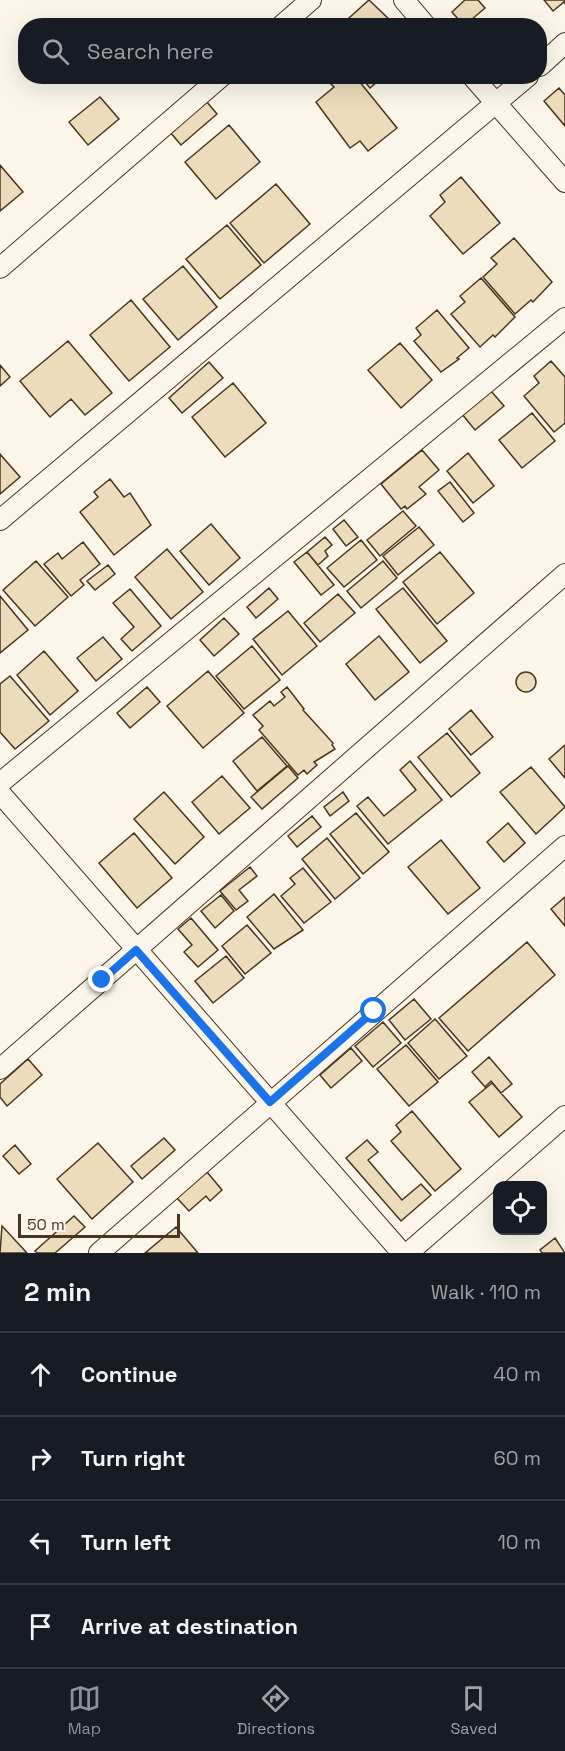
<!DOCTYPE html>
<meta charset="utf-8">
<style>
:root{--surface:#171b24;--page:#20242c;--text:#f1f3f6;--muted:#9ea1a6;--line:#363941;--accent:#8c9099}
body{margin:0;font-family:"Space Grotesk",sans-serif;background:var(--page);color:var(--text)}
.controls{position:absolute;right:18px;bottom:18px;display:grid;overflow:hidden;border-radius:12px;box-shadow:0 6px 24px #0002}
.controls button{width:54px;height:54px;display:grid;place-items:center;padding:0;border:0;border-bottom:2px solid var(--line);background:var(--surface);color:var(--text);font:30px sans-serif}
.scale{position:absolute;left:18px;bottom:15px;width:162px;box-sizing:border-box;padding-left:6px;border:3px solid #4a3520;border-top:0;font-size:16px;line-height:21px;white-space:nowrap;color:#4a3520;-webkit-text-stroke:4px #fbf6e9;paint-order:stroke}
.stop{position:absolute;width:18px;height:18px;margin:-14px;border:4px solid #1a73e8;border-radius:50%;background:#fff}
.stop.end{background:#1a73e8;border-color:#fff;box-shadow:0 2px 6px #0008}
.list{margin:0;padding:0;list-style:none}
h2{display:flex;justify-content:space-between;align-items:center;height:78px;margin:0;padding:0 24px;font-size:26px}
h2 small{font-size:20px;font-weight:400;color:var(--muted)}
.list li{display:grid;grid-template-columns:39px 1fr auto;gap:18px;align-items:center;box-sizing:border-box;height:84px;padding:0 24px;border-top:2px solid var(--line)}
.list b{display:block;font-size:22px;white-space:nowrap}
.list em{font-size:20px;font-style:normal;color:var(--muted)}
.icon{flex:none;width:33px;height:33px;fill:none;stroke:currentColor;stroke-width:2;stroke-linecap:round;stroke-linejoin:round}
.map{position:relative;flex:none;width:565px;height:1253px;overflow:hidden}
.search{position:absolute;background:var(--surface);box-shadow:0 6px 24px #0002;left:18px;right:18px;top:18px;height:66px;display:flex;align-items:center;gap:15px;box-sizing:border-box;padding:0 21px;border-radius:24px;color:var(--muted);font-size:22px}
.sheet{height:414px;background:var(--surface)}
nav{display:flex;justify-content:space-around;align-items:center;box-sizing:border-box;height:84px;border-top:2px solid var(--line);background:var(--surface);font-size:16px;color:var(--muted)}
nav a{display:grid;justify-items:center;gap:3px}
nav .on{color:var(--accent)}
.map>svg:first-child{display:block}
.building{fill:#ecdcbc;stroke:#4a3520;stroke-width:1.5}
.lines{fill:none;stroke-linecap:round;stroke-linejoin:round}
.minor-casing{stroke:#4a3520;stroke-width:22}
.minor{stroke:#fbf6e9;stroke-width:20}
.route{stroke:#1a73e8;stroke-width:8}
</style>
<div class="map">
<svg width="565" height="1253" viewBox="0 0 565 1253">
<rect width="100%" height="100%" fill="#fbf6e9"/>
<path class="building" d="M 369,0 L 392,22 L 388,26 L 340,26 Z
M 465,0 L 478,0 L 485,8 L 464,26 L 452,12 Z
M 544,0 L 565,0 L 565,4 L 564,2 L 553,11 Z
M 331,76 L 355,76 L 397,128 L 368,151 L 360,141 L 350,148 L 316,102 L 334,87 L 327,80 Z
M 360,76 L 384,76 L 370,88 Z
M 559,88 L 565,95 L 565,126 L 544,101 Z
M 100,97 L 119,119 L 88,145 L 69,122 Z
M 206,101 L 217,114 L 181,145 L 170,132 Z
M 229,125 L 260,162 L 216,199 L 185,162 Z
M 0,165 L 23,192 L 0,211 Z
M 461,177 L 500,223 L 463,254 L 430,216 L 445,202 L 440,195 Z
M 276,184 L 310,224 L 264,263 L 230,223 Z
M 227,225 L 261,265 L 220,299 L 186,259 Z
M 514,238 L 552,282 L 533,302 L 531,300 L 515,314 L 483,277 L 497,264 L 491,258 Z
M 183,266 L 217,307 L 178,340 L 143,299 Z
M 481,278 L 515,317 L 495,337 L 493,335 L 480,347 L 451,314 L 465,302 L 460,296 Z
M 131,300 L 170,347 L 129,381 L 90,335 Z
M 437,310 L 469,348 L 457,358 L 459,359 L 441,372 L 414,341 L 421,335 L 416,328 Z
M 68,341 L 112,393 L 85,415 L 71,399 L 50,417 L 20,381 Z
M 400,343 L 432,380 L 401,408 L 368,370 Z
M 551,361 L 565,377 L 565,423 L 554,432 L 524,396 L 539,383 L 534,376 Z
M 209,362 L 223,378 L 182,413 L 169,398 Z
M 0,365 L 10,377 L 0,386 Z
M 233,383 L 266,423 L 225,457 L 192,417 Z
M 491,391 L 504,406 L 475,430 L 462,414 Z
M 532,413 L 555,441 L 522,468 L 499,440 Z
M 422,450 L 439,470 L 419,487 L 426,494 L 407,509 L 405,506 L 401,509 L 381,484 Z
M 468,453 L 494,486 L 473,503 L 447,471 Z
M 0,454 L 20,477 L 0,494 Z
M 110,479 L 124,497 L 130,493 L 151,525 L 114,555 L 80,512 L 98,497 L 94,492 Z
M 450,482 L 474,513 L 463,522 L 438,491 Z
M 403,511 L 416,526 L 380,556 L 367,540 Z
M 344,520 L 358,537 L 346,546 L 333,529 Z
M 211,524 L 240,558 L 209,585 L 180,551 Z
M 419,527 L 434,545 L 398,575 L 383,556 Z
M 325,537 L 332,545 L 325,551 L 328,556 L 318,565 L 307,552 Z
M 361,540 L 377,560 L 344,587 L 327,568 Z
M 83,542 L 100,564 L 80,580 L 84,585 L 71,596 L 44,564 L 58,553 L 62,559 Z
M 167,549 L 203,592 L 171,619 L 135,577 Z
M 307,552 L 334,585 L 321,595 L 294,562 Z
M 440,552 L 474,593 L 437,624 L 403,582 Z
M 36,561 L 68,597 L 35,626 L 3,590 Z
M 383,561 L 397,578 L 361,608 L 347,591 Z
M 108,565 L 115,574 L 95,590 L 87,581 Z
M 269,588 L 278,599 L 256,618 L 247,607 Z
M 403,588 L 447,641 L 420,663 L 376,609 Z
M 130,589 L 161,626 L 132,651 L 121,639 L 134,627 L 113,603 Z
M 338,594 L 355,613 L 320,642 L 304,623 Z
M 0,596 L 28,630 L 0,653 Z
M 288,611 L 317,646 L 282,675 L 253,639 Z
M 224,618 L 239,634 L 214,656 L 200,640 Z
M 379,636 L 409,672 L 375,700 L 346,664 Z
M 103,637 L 122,659 L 96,681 L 77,658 Z
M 252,646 L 280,680 L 244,709 L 216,676 Z
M 44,651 L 78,691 L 50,715 L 17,675 Z
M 208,671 L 244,713 L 203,748 L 167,706 Z
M516 682a10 10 0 1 1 20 0a10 10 0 1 1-20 0Z
M 10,676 L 49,721 L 15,749 L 0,732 L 0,684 Z
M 147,687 L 160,702 L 130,728 L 117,713 Z
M 287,687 L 304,709 L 303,710 L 333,743 L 332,745 L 335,749 L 314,762 L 317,765 L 307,774 L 304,770 L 298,775 L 259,730 L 263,726 L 253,715 L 270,701 L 274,706 L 285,697 L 281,692 Z
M 471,710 L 493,737 L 471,755 L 449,729 Z
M 447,733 L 480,773 L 451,797 L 418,757 Z
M 262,737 L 287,766 L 257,791 L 233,761 Z
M 565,745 L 565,778 L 549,759 Z
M 410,761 L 442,800 L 388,844 L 357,806 L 368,797 L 384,816 L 416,790 L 400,770 Z
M 288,766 L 298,778 L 262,809 L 251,797 Z
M 531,767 L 565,807 L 536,834 L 500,792 Z
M 222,776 L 250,808 L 219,834 L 192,802 Z
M 164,792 L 204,837 L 175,864 L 134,819 Z
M 343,792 L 349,801 L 330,816 L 324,807 Z
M 356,813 L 389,852 L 363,874 L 330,834 Z
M 312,816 L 321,827 L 297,847 L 288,836 Z
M 508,823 L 525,843 L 504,862 L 487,842 Z
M 134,833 L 172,878 L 137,908 L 99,863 Z
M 327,838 L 360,878 L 335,899 L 302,859 Z
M 441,840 L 480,888 L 448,914 L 408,867 Z
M 250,867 L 257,876 L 239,890 L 248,901 L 236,910 L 220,891 Z
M 303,868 L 331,902 L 304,923 L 281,896 L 295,884 L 290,878 Z
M 274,894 L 303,930 L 274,949 L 247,917 Z
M 221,895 L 234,911 L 215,928 L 201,911 Z
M 565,897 L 565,926 L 551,909 Z
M 191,918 L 218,950 L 198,967 L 184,952 L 192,945 L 178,929 Z
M 247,925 L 271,953 L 245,974 L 222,946 Z
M 527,942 L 555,975 L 468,1051 L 439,1018 Z
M 226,956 L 244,978 L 213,1003 L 195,981 Z
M 414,999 L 431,1019 L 405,1040 L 389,1020 Z
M 435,1019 L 467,1056 L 439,1079 L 408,1043 Z
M 383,1022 L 401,1043 L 373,1067 L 355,1046 Z
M 406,1045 L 438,1082 L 409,1106 L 377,1069 Z
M 351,1048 L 362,1061 L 331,1088 L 320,1075 Z
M 489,1057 L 512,1084 L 501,1093 L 491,1081 L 485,1087 L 472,1072 Z
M 28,1059 L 42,1075 L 7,1106 L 0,1097 L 0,1084 Z
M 492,1083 L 522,1117 L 499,1137 L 469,1102 Z
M 412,1111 L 461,1169 L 435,1191 L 391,1141 L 401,1132 L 396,1125 Z
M 164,1138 L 175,1150 L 142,1179 L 131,1166 Z
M 367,1140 L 378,1152 L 368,1160 L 402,1200 L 421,1184 L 431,1195 L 401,1221 L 346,1158 Z
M 98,1143 L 133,1182 L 92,1219 L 57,1179 Z
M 15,1145 L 31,1164 L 19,1174 L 3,1156 Z
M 207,1172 L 222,1190 L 210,1201 L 206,1196 L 189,1211 L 177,1198 Z
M 74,1216 L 85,1227 L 55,1253 L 37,1253 L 35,1251 Z
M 2,1226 L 27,1253 L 0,1253 Z
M 176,1227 L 198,1253 L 145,1253 Z
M 555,1238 L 565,1253 L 542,1253 L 540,1250 Z"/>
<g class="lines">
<defs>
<path id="minor" d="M 404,0 L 426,26
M 281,26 L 311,0
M 540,66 L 565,43
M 472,76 L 565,182
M 0,268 L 222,76
M 0,520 L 528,76
M 0,783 L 565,318
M 0,793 L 402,1253
M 0,1069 L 565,574
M 99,1253 L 565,846
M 408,1253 L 565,1116"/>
</defs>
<use href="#minor" class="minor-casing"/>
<use href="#minor" class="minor"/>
</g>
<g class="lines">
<path class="route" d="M 102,980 L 136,950 L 270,1102 L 374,1011"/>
</g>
</svg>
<div class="controls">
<button><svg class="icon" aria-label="locate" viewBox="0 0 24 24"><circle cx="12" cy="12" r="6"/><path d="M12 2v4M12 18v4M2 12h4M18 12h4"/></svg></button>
</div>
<div class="scale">50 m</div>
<div class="stop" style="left:374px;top:1011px"></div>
<div class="stop end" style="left:102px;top:980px"></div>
<div class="search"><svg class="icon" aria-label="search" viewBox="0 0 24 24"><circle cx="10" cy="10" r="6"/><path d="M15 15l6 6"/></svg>Search here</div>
</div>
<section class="sheet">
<h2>2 min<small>Walk · 110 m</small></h2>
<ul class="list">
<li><svg class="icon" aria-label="ahead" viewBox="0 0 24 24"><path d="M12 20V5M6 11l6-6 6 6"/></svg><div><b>Continue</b></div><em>40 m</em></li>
<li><svg class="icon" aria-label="right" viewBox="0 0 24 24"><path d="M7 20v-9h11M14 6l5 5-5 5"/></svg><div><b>Turn right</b></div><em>60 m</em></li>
<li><svg class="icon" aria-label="left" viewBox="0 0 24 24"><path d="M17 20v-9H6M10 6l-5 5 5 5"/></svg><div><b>Turn left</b></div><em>10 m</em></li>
<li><svg class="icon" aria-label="arrive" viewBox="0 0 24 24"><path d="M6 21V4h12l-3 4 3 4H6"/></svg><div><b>Arrive at destination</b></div></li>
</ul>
</section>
<nav>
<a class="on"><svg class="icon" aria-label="map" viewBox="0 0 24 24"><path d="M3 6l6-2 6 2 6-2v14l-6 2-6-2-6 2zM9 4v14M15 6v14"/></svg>Map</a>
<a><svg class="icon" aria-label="directions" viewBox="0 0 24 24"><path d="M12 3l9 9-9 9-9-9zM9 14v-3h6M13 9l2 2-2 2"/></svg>Directions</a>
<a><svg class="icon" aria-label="saved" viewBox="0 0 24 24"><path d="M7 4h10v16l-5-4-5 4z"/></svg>Saved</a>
</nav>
